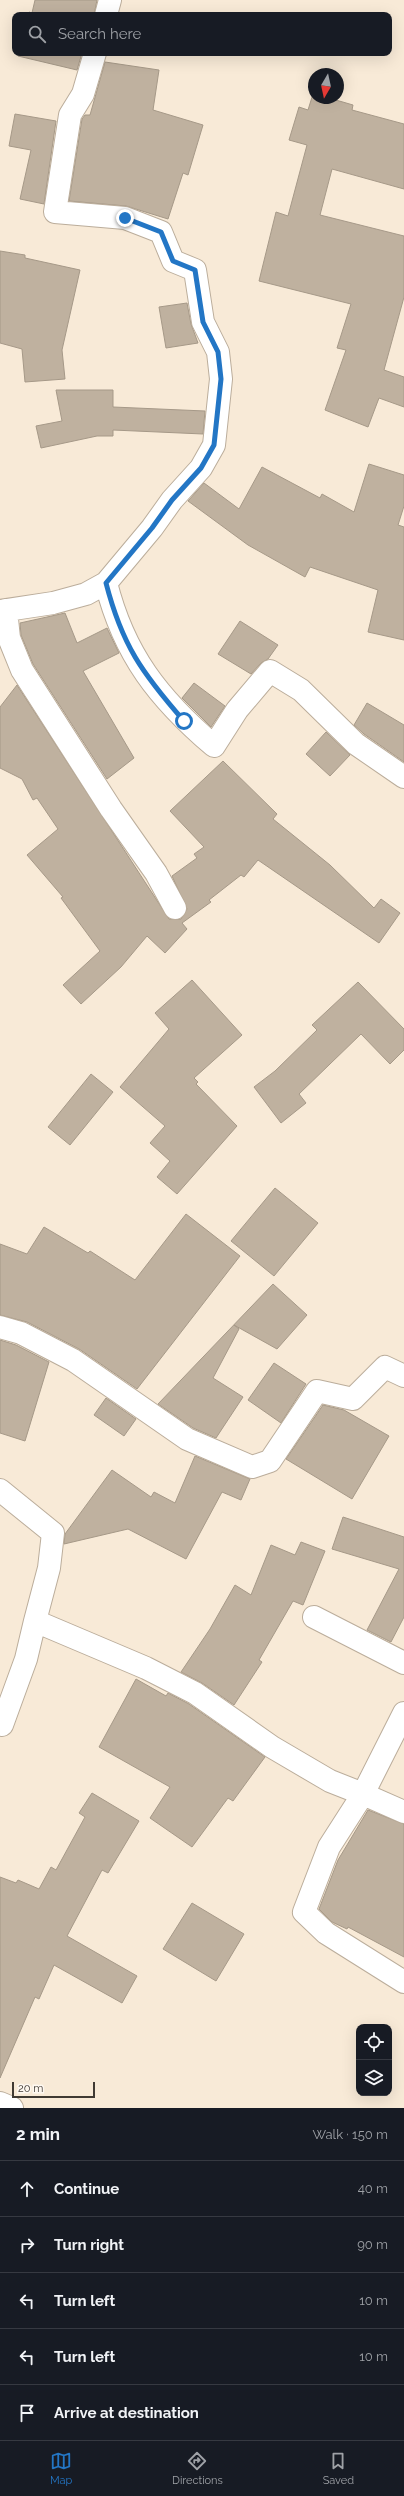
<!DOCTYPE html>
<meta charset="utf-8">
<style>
:root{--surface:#171b24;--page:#242831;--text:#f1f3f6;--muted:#9ea1a6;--line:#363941;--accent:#2376c5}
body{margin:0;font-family:Raleway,sans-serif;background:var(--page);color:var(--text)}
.controls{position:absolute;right:12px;bottom:12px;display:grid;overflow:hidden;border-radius:8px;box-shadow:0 4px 16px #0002}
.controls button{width:36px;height:36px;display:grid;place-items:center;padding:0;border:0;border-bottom:1px solid var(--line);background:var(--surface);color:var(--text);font:20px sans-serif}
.compass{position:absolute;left:308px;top:68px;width:36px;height:36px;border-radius:50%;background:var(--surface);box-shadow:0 4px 16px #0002;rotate:189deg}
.scale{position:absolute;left:12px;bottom:10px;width:83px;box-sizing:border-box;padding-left:4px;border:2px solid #403a33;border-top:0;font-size:11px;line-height:14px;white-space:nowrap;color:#403a33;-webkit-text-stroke:3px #fef8f1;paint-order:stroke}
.stop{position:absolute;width:12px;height:12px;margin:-9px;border:3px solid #2376c5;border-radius:50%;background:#fff}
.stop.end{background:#2376c5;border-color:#fff;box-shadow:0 1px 4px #0008}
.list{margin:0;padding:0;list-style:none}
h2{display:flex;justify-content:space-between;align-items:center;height:52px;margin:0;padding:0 16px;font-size:17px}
h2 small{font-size:13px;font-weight:400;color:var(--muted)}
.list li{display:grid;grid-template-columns:26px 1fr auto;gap:12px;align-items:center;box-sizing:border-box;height:56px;padding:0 16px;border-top:1px solid var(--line)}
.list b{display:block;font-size:15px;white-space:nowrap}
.list em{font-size:13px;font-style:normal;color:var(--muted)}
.icon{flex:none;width:22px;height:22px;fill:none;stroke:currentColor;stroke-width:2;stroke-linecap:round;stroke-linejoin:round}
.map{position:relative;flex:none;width:404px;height:2108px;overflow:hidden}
.search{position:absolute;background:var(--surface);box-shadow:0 4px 16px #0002;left:12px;right:12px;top:12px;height:44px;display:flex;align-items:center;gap:10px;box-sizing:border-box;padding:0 14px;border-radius:8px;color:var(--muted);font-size:15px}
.sheet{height:332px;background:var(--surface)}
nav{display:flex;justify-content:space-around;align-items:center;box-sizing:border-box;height:56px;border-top:1px solid var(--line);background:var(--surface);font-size:11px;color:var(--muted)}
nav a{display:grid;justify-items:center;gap:2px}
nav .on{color:var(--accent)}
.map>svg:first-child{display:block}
.building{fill:#bfb19f;stroke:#a69988}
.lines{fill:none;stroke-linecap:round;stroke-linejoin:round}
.minor-casing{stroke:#bbad9b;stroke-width:24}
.minor{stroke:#fff;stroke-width:22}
.route{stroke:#2376c5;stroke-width:5}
</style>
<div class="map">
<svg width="404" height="2108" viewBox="0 0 404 2108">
<rect width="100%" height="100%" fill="#f8ead7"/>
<path class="building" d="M 35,0 L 97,0 L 94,15 L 28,15 L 29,12 L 32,13 Z
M 19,53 L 82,53 L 77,70 L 18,56 Z
M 105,62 L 159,70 L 153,110 L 203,125 L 188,175 L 183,173 L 168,219 L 126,206 L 69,201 L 82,119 L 85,115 L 90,115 Z
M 313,94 L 314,98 L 329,98 L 353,105 L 352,110 L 404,124 L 404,189 L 332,169 L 320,215 L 404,236 L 404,297 L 384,370 L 404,377 L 404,407 L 379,398 L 368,427 L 325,410 L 346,350 L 337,348 L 351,304 L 259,281 L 276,212 L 288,216 L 307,145 L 289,140 L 299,107 L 308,110 Z
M 15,114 L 56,121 L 44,204 L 20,199 L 31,150 L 9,146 Z
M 0,251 L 25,255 L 25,258 L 80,270 L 62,350 L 65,379 L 25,382 L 22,349 L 0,343 Z
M 187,303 L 191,324 L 198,343 L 166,348 L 159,307 Z
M 56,390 L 113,390 L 113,407 L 205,411 L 203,434 L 113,430 L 113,436 L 97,436 L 41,448 L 36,426 L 62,421 Z
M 369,464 L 404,475 L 404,506 L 398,525 L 404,527 L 404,640 L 368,632 L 378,590 L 310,567 L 305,577 L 248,545 L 188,501 L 204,483 L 239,509 L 262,467 L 320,498 L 322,494 L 354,512 Z
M 65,613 L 77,643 L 107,628 L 119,653 L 83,671 L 134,758 L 107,779 L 33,664 L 21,635 L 20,623 Z
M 240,621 L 278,645 L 268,659 L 261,663 L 251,674 L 218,654 Z
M 194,683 L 225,706 L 211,727 L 182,698 Z
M 17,685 L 169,919 L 181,919 L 187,909 L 172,876 L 197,858 L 194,854 L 204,847 L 170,811 L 223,761 L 277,814 L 273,819 L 330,865 L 374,908 L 381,899 L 400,913 L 379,943 L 258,860 L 244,877 L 241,875 L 209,900 L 211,902 L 182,923 L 187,929 L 165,953 L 147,936 L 121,967 L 81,1004 L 63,985 L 100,951 L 61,898 L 63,897 L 27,855 L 58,829 L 37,798 L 33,800 L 22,779 L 0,768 L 0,707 Z
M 367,703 L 404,725 L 404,762 L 364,734 L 354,725 Z
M 326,732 L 350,755 L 330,776 L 306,754 Z
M 192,980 L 242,1035 L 194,1078 L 198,1082 L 196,1084 L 237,1126 L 177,1194 L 157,1177 L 170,1161 L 150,1143 L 165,1126 L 120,1087 L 169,1029 L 155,1013 Z
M 358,982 L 404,1029 L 404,1050 L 390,1064 L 361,1034 L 299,1094 L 306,1103 L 281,1123 L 254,1087 L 275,1071 L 317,1030 L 312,1025 Z
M 91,1074 L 113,1092 L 70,1145 L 48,1127 Z
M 275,1188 L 318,1223 L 274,1276 L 231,1241 Z
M 186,1214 L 240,1256 L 137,1389 L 79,1349 L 27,1322 L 0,1315 L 0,1244 L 27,1254 L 44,1227 L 88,1253 L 90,1251 L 135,1280 Z
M 273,1284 L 307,1315 L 277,1349 L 234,1325 L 239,1329 L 213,1378 L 243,1397 L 216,1438 L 193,1428 L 158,1404 Z
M 0,1340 L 16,1345 L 49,1362 L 25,1441 L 0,1433 Z
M 274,1363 L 306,1384 L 281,1423 L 248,1400 Z
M 106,1398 L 136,1419 L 124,1436 L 94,1415 Z
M 323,1405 L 344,1410 L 389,1436 L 352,1499 L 286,1459 Z
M 195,1456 L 250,1479 L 241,1500 L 222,1492 L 186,1559 L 128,1529 L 64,1544 L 65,1534 L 112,1470 L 151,1497 L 154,1492 L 175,1503 Z
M 343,1517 L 404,1537 L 404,1617 L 391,1642 L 367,1630 L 399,1569 L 332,1549 Z
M 301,1542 L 325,1551 L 303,1605 L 293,1601 L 259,1660 L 262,1662 L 234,1705 L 202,1683 L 181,1672 L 210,1629 L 235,1585 L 251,1595 L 271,1545 L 295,1555 Z
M 136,1679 L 166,1696 L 168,1693 L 189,1704 L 265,1757 L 233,1801 L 228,1798 L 192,1847 L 150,1818 L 170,1787 L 99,1747 Z
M 92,1793 L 139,1821 L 108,1873 L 102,1870 L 67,1936 L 137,1976 L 122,2003 L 54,1965 L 39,1999 L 35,1997 L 0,2078 L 0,1877 L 16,1883 L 18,1880 L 39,1889 L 51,1867 L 56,1870 L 85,1817 L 79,1813 Z
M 368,1810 L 404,1824 L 404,1957 L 348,1927 L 347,1929 L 332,1922 L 319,1909 L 338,1860 Z
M 192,1903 L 244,1934 L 216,1981 L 163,1949 Z"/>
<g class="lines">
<defs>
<path id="minor" d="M 106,15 L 110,0
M 106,583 C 124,655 159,699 214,746 L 237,710 L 270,671 L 301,690 L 356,744 L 404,777
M 6,610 L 9,638 L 22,670 L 111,809 L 156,873 L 175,908
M 0,611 L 53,603 L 86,594 L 106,583 L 152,528 L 172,500 L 201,468 L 214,445 L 221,379 L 218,352 L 203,322 L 195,270 L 173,261 L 161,232 L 125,218 L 55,212 L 70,115 L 83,94 L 95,53
M 0,1327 L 21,1333 L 73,1360 L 187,1439 L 252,1467 L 270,1461 L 317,1391 L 353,1399 L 385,1367 L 404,1376
M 0,1490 L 53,1533 L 49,1568 L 35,1621 L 146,1668 L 195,1693 L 272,1747 L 330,1781 L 363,1794 L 404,1713
M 314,1617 L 404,1663
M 2,1725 L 26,1659 L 35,1621
M 404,1812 L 363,1794 L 329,1847 L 304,1912 L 326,1933 L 404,1982
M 0,2103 L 12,2108"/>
</defs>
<use href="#minor" class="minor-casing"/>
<use href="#minor" class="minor"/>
</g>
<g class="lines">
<path class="route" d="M 125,218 L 161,232 L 173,261 L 195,270 L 203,322 L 218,352 L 221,379 L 214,445 L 201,468 L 172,500 L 152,528 L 106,583 C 122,645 142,673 184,721"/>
</g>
</svg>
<div class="controls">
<button><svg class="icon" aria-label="locate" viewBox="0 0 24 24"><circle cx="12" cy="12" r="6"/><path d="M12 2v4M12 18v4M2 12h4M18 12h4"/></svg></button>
<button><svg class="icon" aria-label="layers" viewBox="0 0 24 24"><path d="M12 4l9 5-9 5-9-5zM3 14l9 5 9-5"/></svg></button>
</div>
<svg class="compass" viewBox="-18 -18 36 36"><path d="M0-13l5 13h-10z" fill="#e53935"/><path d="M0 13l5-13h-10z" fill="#9ea1a6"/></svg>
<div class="scale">20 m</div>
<div class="stop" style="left:184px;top:721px"></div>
<div class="stop end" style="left:125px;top:218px"></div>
<div class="search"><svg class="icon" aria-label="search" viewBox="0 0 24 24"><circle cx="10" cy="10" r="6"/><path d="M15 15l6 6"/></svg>Search here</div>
</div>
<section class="sheet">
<h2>2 min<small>Walk · 150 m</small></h2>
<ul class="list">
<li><svg class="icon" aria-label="ahead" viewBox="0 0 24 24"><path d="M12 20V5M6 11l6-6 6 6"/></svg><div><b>Continue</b></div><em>40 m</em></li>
<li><svg class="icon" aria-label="right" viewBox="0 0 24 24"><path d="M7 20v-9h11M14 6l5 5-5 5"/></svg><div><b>Turn right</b></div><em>90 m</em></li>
<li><svg class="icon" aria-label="left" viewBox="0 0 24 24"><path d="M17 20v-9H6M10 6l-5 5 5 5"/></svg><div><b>Turn left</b></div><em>10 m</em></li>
<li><svg class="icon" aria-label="left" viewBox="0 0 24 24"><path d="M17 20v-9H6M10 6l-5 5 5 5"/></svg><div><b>Turn left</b></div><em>10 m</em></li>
<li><svg class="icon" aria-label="arrive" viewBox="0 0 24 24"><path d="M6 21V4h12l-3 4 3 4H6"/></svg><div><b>Arrive at destination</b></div></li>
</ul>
</section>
<nav>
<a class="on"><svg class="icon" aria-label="map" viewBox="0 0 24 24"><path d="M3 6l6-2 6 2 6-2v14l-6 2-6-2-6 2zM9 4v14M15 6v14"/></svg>Map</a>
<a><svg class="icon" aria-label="directions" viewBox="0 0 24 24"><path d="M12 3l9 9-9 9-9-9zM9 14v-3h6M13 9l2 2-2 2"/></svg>Directions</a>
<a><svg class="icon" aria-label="saved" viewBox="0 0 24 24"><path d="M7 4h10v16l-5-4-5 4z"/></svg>Saved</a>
</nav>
